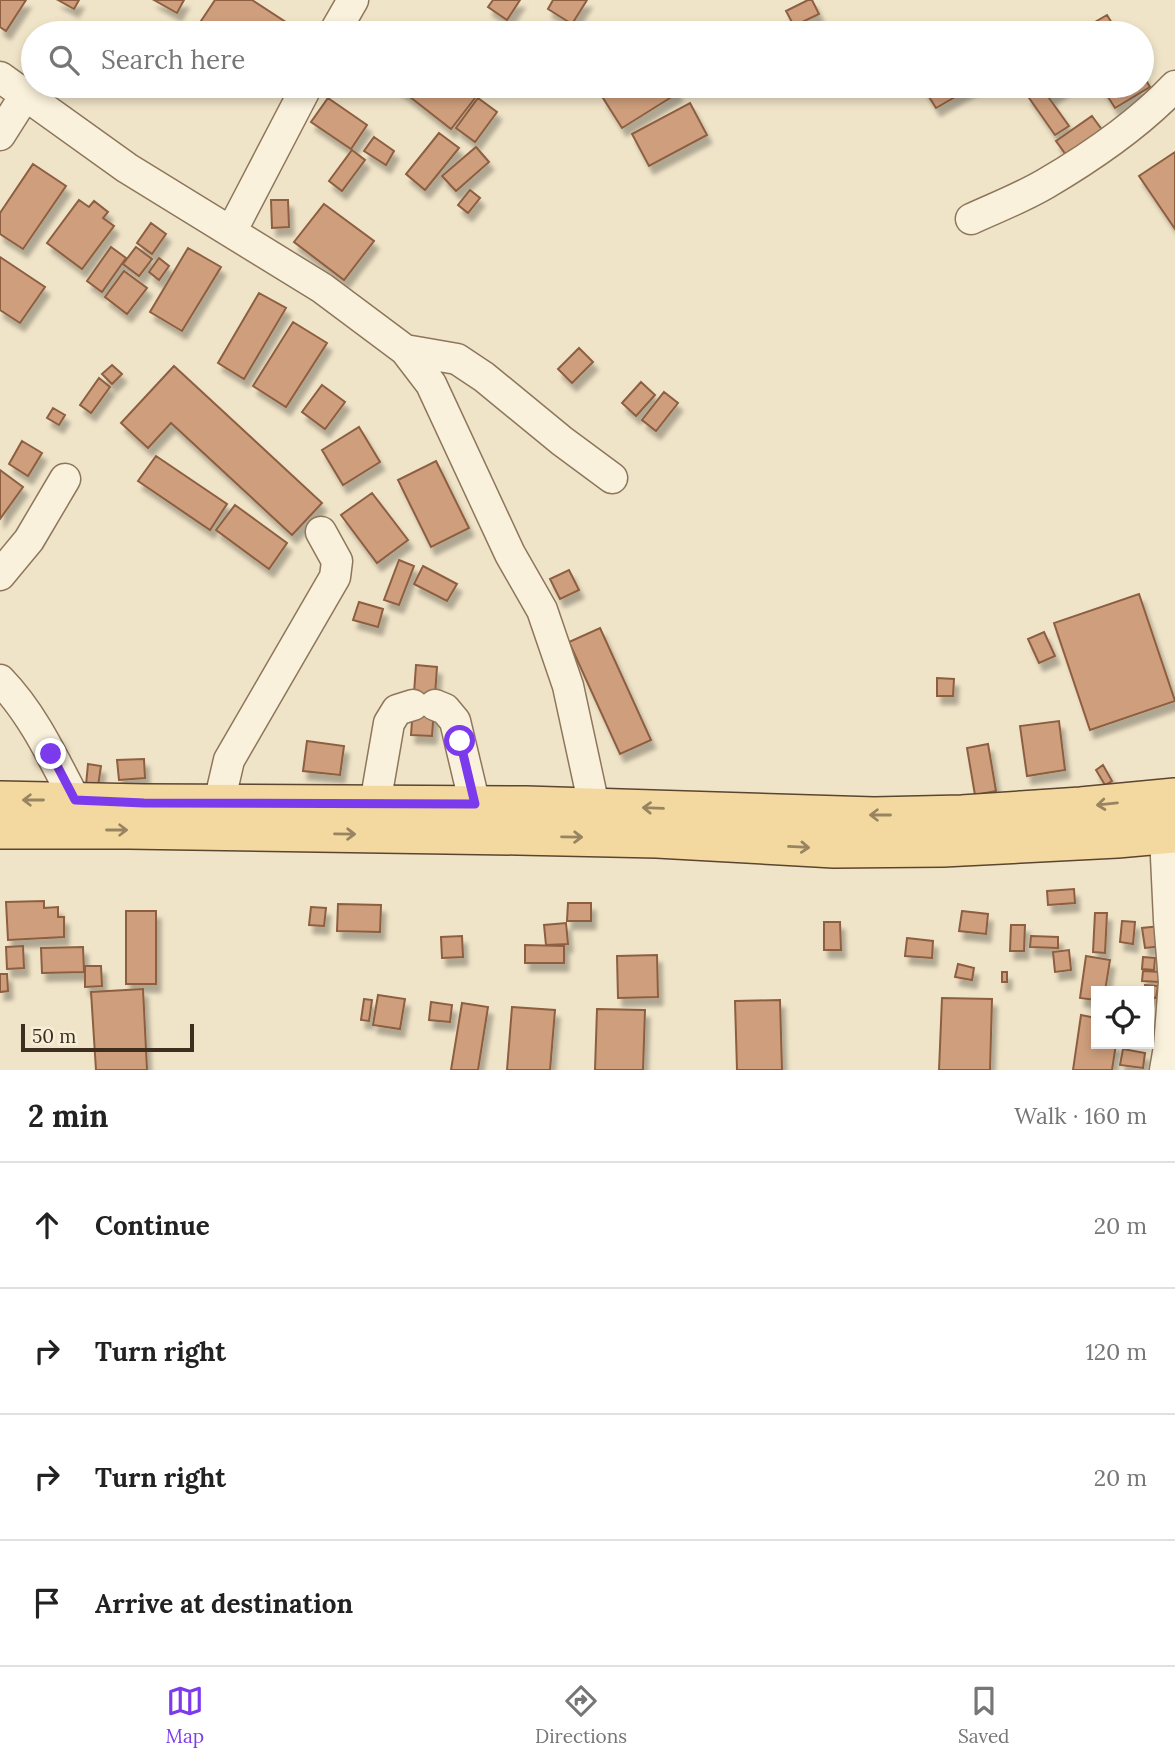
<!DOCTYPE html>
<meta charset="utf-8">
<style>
:root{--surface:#fff;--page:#f6f6f6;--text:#222;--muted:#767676;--line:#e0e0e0;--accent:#7c3aed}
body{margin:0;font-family:Lora,serif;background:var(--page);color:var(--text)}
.controls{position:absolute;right:21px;bottom:21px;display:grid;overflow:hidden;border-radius:0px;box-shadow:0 4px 10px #0003}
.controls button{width:63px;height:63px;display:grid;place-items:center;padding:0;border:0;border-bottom:2px solid var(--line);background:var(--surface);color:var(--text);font:35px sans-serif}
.scale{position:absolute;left:21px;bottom:18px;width:173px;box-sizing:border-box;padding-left:7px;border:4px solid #3d2e20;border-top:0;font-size:19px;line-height:24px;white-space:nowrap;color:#3d2e20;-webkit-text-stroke:5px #f7eed8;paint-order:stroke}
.stop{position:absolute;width:21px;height:21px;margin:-16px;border:5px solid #7c3aed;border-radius:50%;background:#fff}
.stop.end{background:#7c3aed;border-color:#fff;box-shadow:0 2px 7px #0008}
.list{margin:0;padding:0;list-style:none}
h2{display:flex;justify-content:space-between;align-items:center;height:91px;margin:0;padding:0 28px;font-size:30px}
h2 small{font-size:23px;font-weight:400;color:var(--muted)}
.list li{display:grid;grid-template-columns:46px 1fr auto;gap:21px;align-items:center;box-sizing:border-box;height:126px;padding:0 28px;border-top:2px solid var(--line)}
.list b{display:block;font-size:26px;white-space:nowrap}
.list em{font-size:23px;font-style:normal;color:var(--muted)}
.icon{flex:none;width:38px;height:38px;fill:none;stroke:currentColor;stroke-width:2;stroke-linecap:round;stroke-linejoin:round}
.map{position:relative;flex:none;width:1175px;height:1070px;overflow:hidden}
.search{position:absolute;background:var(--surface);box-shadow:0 4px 10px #0003;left:21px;right:21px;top:21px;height:77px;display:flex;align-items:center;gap:18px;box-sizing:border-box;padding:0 24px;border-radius:38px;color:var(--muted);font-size:26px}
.sheet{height:595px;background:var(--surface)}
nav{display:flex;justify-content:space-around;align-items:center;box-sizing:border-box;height:98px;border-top:2px solid var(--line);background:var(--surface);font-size:19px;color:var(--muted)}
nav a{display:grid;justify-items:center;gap:4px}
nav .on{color:var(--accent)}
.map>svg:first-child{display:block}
.building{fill:#cf9f7d;stroke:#8d5f41;stroke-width:2;filter:url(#shadow)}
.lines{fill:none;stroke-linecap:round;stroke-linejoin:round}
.minor-casing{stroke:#8d765c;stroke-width:33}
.major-casing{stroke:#5b4430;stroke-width:40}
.minor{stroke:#faf1dc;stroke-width:30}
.major{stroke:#f3d9a0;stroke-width:37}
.oneway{stroke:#988460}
.route{stroke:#7c3aed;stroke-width:9}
</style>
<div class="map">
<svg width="1175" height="1070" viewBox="0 0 1175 1070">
<defs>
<filter id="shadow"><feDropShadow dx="4.5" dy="8" stdDeviation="2" flood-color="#0004"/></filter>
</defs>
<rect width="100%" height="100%" fill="#f0e4c8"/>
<path class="building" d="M 0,0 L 26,0 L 6,31 L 0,27 Z
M 58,0 L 79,0 L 74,9 Z
M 154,0 L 184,0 L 177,13 Z
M 215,0 L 252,0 L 301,32 L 300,33 L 213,33 L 199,24 Z
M 493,0 L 520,0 L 507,20 L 488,7 Z
M 553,0 L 587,0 L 572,24 L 548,9 Z
M 808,0 L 812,0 L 819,14 L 794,26 L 786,11 Z
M 1107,15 L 1118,33 L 1076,33 Z
M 1142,74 L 1150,87 L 1115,108 L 1101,86 L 1142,86 Z
M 396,86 L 460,86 L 475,98 L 451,129 Z
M 623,86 L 673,86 L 678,93 L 622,128 L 603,98 Z
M 931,86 L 974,86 L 936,108 L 924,89 Z
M 1040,86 L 1063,86 L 1064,88 L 1049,98 L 1069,126 L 1055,135 L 1027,95 Z
M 328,98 L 367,125 L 351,149 L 311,122 Z
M 478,98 L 497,112 L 475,142 L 456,128 Z
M 690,103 L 707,135 L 649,166 L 632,134 Z
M 1092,116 L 1105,134 L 1069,159 L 1056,141 Z
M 439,133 L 459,148 L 425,190 L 406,174 Z
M 374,137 L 394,151 L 386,165 L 364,151 Z
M 476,147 L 489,162 L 456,191 L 442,176 Z
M 352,150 L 365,160 L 342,191 L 329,181 Z
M 1175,152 L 1175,229 L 1139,176 Z
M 33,164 L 66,186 L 23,249 L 0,234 L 0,213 Z
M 470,190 L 480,198 L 468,213 L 458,205 Z
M 79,200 L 89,207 L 94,201 L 108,212 L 103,218 L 114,226 L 82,269 L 47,243 Z
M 271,200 L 288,200 L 289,227 L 272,228 Z
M 324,204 L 374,241 L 344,280 L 294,242 Z
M 151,223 L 166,234 L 152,254 L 137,243 Z
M 111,247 L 126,258 L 102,292 L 87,281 Z
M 136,247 L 152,259 L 139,276 L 123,264 Z
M 188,248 L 221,267 L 182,331 L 150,312 Z
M 0,257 L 45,287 L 20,323 L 0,310 Z
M 159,258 L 169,266 L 159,280 L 149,272 Z
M 124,271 L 147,288 L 127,314 L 105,297 Z
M 259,293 L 286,308 L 244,379 L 218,363 Z
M 293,322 L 327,343 L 286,407 L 253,386 Z
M 579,348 L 593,362 L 572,383 L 558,369 Z
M 112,365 L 122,374 L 112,384 L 102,374 Z
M 174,366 L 322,503 L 292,535 L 171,423 L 148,448 L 121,423 Z
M 99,378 L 110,387 L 91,413 L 80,405 Z
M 641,382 L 655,395 L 636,416 L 622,403 Z
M 322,385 L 345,402 L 325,429 L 302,412 Z
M 664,392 L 678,403 L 656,431 L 642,420 Z
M 53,408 L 65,415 L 59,425 L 47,418 Z
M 359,427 L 380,462 L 343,485 L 322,450 Z
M 22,441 L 42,453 L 28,476 L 9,464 Z
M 156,456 L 227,504 L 210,530 L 138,481 Z
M 436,461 L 469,528 L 431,547 L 398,480 Z
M 0,470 L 23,487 L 0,519 Z
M 372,493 L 408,540 L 377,563 L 341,515 Z
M 235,505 L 287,543 L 269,569 L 216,530 Z
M 399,560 L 414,566 L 399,605 L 384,600 Z
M 423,566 L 457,584 L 447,601 L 414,584 Z
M 569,570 L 579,590 L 560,599 L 550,579 Z
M 1139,594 L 1175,701 L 1090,730 L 1054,623 Z
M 359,602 L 383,609 L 378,627 L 353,620 Z
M 600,628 L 651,740 L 620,754 L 569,642 Z
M 1044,632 L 1055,656 L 1039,663 L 1028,639 Z
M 416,665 L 437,667 L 432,736 L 411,735 Z
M 937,678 L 954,679 L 953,696 L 937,696 Z
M 1059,721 L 1065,770 L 1027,776 L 1020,726 Z
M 307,741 L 344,746 L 340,775 L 303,771 Z
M 988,744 L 996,791 L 975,795 L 967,748 Z
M 144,759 L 145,778 L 119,780 L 117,760 Z
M 88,764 L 101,766 L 98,786 L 86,785 Z
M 1103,765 L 1112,781 L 1105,785 L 1096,770 Z
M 1074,889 L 1075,903 L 1048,905 L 1047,891 Z
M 44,901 L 44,908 L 58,907 L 58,917 L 64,917 L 64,937 L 8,940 L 6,902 Z
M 568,903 L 591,903 L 591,921 L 567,921 Z
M 338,904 L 381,905 L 380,932 L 337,931 Z
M 311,907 L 326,908 L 324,926 L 309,925 Z
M 126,911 L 156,911 L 156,984 L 126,984 Z
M 962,911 L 988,914 L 986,934 L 959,931 Z
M 1095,913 L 1107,913 L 1105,953 L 1093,952 Z
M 1122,921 L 1135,922 L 1133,944 L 1120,942 Z
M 824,922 L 840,922 L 841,950 L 824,950 Z
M 566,923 L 568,944 L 546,945 L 544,925 Z
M 1011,925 L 1025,925 L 1024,951 L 1010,951 Z
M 1160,926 L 1163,946 L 1145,948 L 1142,928 Z
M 462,936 L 463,957 L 442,958 L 441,937 Z
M 1031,936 L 1058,937 L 1058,948 L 1030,947 Z
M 907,938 L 933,941 L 932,958 L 905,956 Z
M 525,945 L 564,946 L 564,963 L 525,963 Z
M 23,946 L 24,968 L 7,969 L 6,947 Z
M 83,947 L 84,972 L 42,973 L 41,948 Z
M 1069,950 L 1071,970 L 1055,972 L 1053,952 Z
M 657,955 L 658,997 L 618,998 L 617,956 Z
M 1086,956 L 1110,960 L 1105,991 L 1096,991 L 1096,1000 L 1080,998 Z
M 1143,957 L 1155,958 L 1154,970 L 1142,969 Z
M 958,964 L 974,968 L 972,980 L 955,977 Z
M 85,966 L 101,966 L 102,986 L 85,987 Z
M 1143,971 L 1160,972 L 1159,982 L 1142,981 Z
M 1002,972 L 1007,972 L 1007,982 L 1002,982 Z
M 0,974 L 7,974 L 8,991 L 0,992 Z
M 1145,985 L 1158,986 L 1156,998 L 1149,997 L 1149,991 L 1145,991 Z
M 143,989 L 147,1070 L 96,1070 L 91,992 Z
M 378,995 L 405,999 L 400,1029 L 373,1025 Z
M 942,998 L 992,999 L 990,1070 L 939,1070 Z
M 364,999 L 372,1000 L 369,1021 L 361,1020 Z
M 780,1000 L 782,1070 L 737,1070 L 735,1001 Z
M 431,1002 L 452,1005 L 450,1022 L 429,1020 Z
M 462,1003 L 488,1007 L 478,1070 L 451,1070 Z
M 512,1007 L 555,1010 L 550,1070 L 507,1070 Z
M 597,1009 L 645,1010 L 643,1070 L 595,1070 Z
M 1081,1015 L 1096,1018 L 1096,1044 L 1116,1044 L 1112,1070 L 1073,1070 Z
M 1123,1049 L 1145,1053 L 1143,1068 L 1120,1065 Z"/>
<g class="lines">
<defs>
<path id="minor" d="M 334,33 L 353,0
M 0,77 L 127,168 L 322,288 L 405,350 L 431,384 L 510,554 L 542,610 L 568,686 L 594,806
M 0,135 L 26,94
M 971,219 C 995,208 1021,198 1045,184 C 1091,157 1138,125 1175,86
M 231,232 L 307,86
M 405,350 L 457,359 L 484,377 L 562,441 L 612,478
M 0,575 L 29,540 L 65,479
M 0,680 C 33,714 53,758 75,800
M 435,705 L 445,709 L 455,721 L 475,805
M 219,803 L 229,760 L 335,577 L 337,561 L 321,532
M 375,804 L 389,723 L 397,710 L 413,705
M 1165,1070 L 1169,1047 L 1174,982 L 1169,920 L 1165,836"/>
<path id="major" d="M 0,800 L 144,803 L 526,805 L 874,816 L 962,814 L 1081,806 L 1175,797
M 0,830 L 128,830 L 518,836 L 657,839 L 834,849 L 943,848 L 1117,839 L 1175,834"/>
</defs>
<use href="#minor" class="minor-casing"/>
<use href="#major" class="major-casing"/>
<use href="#minor" class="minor"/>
<use href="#major" class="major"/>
</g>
<defs><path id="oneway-shaft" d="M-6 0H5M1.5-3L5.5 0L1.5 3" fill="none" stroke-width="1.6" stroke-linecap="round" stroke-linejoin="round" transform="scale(1.75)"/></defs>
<g class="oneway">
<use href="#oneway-shaft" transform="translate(33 800) rotate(-180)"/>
<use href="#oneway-shaft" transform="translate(1107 804) rotate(174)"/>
<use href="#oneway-shaft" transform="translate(653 808) rotate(-178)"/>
<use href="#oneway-shaft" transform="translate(880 815) rotate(180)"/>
<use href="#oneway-shaft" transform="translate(117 830)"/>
<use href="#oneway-shaft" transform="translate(345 834) rotate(1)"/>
<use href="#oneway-shaft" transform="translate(572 837) rotate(1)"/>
<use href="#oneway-shaft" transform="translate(799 847) rotate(3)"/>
</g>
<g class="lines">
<path class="route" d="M 51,754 L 75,800 L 144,803 L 475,804 L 460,741"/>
</g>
</svg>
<div class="controls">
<button><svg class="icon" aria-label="locate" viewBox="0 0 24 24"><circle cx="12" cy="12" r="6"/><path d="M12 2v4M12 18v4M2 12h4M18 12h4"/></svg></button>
</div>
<div class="scale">50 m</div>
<div class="stop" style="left:460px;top:741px"></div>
<div class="stop end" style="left:51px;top:754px"></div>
<div class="search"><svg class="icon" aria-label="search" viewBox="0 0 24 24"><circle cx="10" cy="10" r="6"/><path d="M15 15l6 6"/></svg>Search here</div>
</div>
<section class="sheet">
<h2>2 min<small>Walk · 160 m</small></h2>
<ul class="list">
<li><svg class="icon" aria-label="ahead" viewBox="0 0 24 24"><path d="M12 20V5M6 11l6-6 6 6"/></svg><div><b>Continue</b></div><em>20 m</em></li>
<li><svg class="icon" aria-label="right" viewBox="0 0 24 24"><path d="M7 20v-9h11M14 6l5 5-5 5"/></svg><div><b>Turn right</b></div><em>120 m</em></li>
<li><svg class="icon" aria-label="right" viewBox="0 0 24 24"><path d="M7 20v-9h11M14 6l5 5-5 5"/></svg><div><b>Turn right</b></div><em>20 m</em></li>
<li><svg class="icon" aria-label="arrive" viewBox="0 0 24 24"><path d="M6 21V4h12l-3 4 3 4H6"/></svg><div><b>Arrive at destination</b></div></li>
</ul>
</section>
<nav>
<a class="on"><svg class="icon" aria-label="map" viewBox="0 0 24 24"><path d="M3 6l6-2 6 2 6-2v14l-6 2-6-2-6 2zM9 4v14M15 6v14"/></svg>Map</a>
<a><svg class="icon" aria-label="directions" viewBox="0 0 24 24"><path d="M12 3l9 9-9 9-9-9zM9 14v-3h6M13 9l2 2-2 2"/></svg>Directions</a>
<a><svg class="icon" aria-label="saved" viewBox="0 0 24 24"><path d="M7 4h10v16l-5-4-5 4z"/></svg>Saved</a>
</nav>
